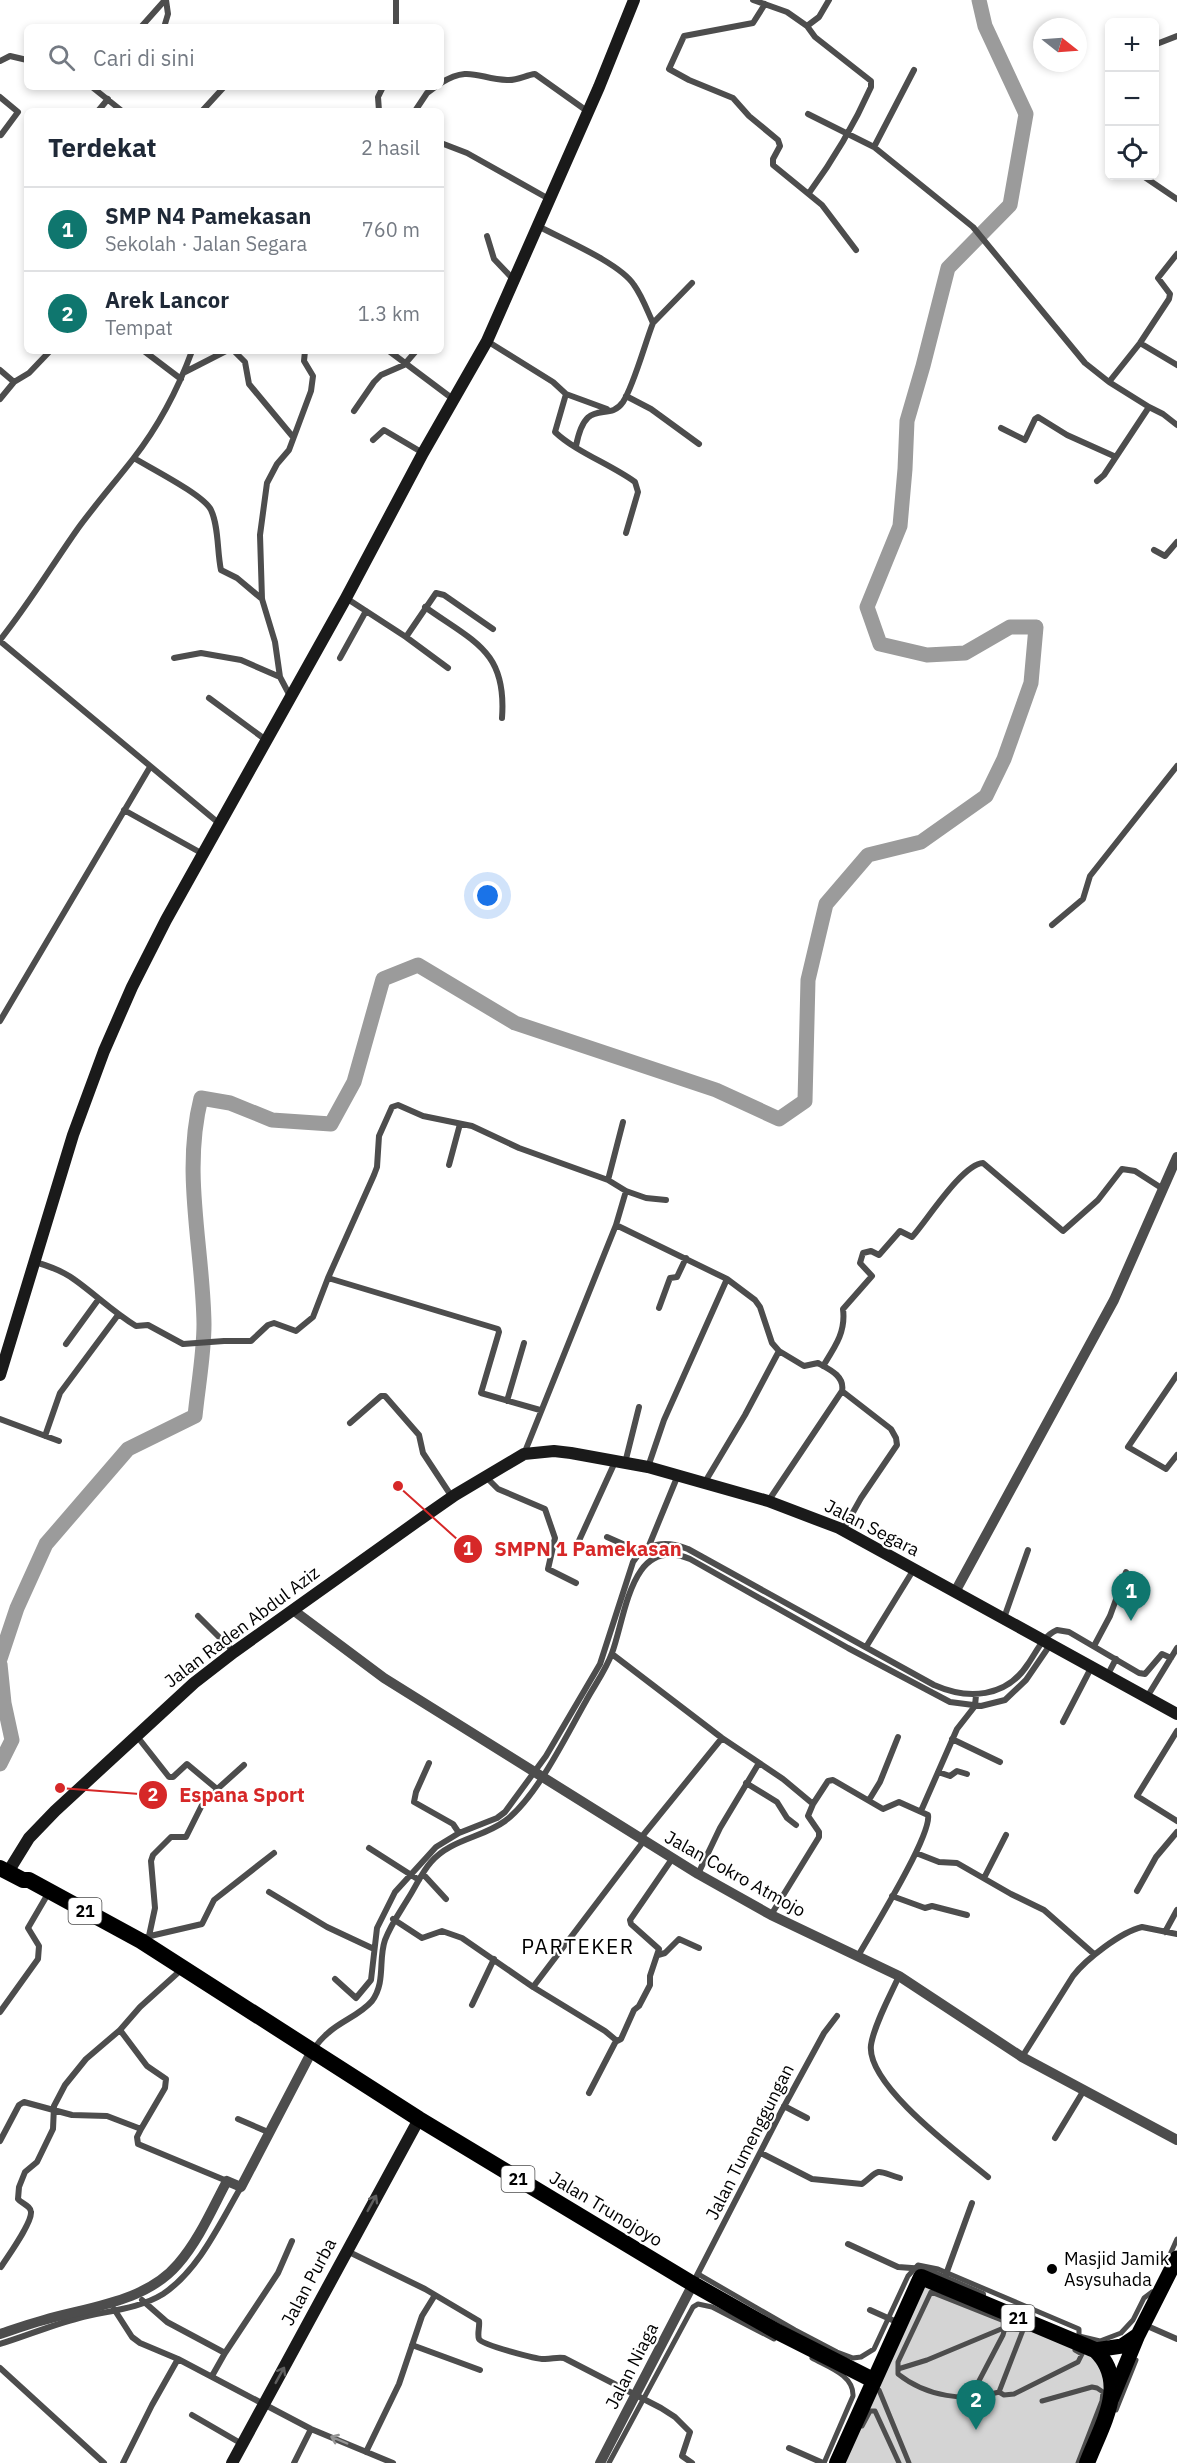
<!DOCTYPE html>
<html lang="id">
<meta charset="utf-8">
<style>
:root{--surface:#fff;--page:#f6f6f7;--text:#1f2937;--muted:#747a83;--line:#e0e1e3;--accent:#0f766e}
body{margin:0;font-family:"IBM Plex Sans",sans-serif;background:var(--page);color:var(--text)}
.controls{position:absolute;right:18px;top:18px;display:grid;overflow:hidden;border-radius:9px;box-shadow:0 3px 9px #0003}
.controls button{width:54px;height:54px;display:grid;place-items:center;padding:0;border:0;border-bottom:2px solid var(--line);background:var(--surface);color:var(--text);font:30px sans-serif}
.compass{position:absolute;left:1033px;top:18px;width:54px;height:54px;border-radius:50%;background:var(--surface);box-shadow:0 3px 9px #0003;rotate:107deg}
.you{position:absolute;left:488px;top:896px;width:21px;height:21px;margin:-15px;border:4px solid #fff;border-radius:50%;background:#1a73e8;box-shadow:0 0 0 9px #1a73e833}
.badge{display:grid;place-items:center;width:39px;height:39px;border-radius:50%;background:var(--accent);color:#fff;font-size:20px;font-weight:700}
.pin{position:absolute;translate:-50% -50px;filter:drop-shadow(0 2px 3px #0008)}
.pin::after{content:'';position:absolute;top:32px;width:21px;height:18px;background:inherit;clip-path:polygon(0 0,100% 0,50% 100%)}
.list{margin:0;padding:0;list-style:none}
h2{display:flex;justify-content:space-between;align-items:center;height:78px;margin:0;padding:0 24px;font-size:26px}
h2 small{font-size:20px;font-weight:400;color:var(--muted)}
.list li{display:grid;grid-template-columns:39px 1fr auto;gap:18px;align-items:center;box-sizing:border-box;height:84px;padding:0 24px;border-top:2px solid var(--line)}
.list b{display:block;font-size:22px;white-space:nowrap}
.list p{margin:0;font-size:20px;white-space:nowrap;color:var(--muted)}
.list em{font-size:20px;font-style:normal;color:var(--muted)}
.icon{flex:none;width:33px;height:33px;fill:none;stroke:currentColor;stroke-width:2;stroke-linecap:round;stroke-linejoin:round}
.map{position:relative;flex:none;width:1177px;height:2463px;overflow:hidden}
.search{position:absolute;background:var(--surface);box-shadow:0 3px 9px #0003;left:24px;top:24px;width:420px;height:66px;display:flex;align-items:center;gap:15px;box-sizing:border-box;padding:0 21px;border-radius:9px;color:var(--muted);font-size:22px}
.panel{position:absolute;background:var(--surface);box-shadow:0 3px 9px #0003;left:24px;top:108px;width:420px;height:246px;border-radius:9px}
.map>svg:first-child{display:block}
.green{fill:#d4d4d4}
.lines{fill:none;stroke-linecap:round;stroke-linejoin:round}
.river{stroke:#9b9b9b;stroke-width:15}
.pedestrian{stroke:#4d4d4d;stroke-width:5}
.minor{stroke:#4d4d4d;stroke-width:6}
.tertiary{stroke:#4d4d4d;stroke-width:10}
.secondary{stroke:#1a1a1a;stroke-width:12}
.primary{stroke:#000;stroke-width:15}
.trunk{stroke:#000;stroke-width:16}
.oneway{stroke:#5f5f5f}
.oneway2{stroke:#949494}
.poi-dot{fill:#000;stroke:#fff;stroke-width:2}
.labels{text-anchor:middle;stroke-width:4.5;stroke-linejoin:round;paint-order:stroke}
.shield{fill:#fff;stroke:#4c4c4c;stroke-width:1.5}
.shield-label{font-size:16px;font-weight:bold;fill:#000}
.street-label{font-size:18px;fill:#000;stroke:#fff}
.poi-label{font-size:18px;fill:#000;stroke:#fff;text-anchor:start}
.quarter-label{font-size:21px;letter-spacing:1.5px;fill:#000;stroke:#fff}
.leader{fill:none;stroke:#d62828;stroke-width:2}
.callout-dot{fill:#d62828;stroke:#fff;stroke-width:2}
.mark-label{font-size:18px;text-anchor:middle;font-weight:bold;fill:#fff}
.callout-label{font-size:20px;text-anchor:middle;font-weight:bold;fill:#d62828;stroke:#fff;stroke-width:4.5;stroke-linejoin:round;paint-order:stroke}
</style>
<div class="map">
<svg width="1177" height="2463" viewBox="0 0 1177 2463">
<rect width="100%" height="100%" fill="#fff"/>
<path class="green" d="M 927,2282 L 1099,2353 L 1117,2373 L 1085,2463 L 842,2463 Z"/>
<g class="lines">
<path class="river" d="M 0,1659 L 17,1608 L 46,1544 L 128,1449 L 195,1416 C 198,1386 204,1354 204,1324 C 203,1248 182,1173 201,1098 L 230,1103 L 272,1120 L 331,1124 L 354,1082 L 383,979 L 418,965 L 515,1023 L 716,1090 L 779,1119 L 805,1101 L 808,980 L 826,904 L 868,855 L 921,842 L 986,796 L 1004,759 L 1031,683 L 1036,627 L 1010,627 L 965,653 L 927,655 L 880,644 L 867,607 L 900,526 L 905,469 L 907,421 L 923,366 L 948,268 L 1010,205 L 1026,114 L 985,26 L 979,0
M 0,1664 L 4,1703 L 12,1740 L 0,1764"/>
<path class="pedestrian" d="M 1168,2259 L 1177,2239
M 698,2274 L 795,2330 L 837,2352 L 853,2358 L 861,2357 L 874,2349 L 908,2276 L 918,2265 L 938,2269 L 1079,2329 L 1079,2336 L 1100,2341 L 1121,2333 L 1133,2320 L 1144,2298 L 1152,2292
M 812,2358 C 828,2367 854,2375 853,2396 L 824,2463
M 898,2369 L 927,2360 L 1006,2327 L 1023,2330 L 999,2392
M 879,2390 L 909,2463
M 970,2398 L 1003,2335 L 1006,2324 L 1004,2321 L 931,2292 L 898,2362 L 898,2374 C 927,2397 965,2402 999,2392 L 1004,2395 L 1014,2394 L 1078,2362 L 1082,2354 L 1075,2350
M 1042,2401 L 1092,2387 L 1097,2388 L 1103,2392 L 1102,2401 L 1078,2463
M 1116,2410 L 1136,2360
M 980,2417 L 986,2396
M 862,2426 L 870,2411 L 875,2411 L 899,2463
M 609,2463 L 693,2307 L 698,2304 L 712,2307 L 774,2339"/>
<path class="minor" d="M 396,0 L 396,27
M 753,0 L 787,12 L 807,26 L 819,17 L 829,0
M 765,4 L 753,23 L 684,36 L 669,69 L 689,80 L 733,98 L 749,116 L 778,140 L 780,146 L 773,159 L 773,165 L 822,205 L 856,250
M 165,24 L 168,14 L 166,0
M 807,26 L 815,37 L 871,81 L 871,87 C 854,125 834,159 809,193
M 141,27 L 165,0
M 1154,45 L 1177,36
M 0,61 L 10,56 L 27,60
M 914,70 L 874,147 L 973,227 L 1085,363 L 1109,382 L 1149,407
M 441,83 C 469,65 479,79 507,80 C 517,81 526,75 535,74 L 587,111
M 92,87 L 122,111
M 0,97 L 18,112 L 1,135
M 98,111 L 108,99
M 202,111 L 224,87
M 379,111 L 378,97 L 383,87
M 415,111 L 427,93 L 435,87
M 808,114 L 874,147
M 441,143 L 467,153 L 549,199
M 1143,176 L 1177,199
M 538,226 C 562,239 620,263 634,285 C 642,296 647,310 653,323 C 645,343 634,385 623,402 C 608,424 586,394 576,446
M 487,236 L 494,259 L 514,280
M 653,323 L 692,283
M 487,341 L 553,382 L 566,394 L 607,409
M 1140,343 L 1177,365
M 144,351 L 181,379
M 234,351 L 245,362 L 249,384 L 293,437
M 389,351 L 453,399
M 0,370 L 14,382 L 29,373 L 50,351
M 185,372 L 226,351
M 1109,382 L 1140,343 L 1169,299 L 1170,294 L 1158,278 L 1177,254
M 566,394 L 555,432 C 576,452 610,464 635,482 L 638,492 L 626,533
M 626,396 L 651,409 L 699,444
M 0,399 L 14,382
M 354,411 L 374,382 L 381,375 L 404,365 L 416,351
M 1001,428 L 1025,440 L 1035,419 L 1038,417 L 1067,435 L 1116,457
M 373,440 L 384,430 L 423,453
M 134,458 C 150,468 204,495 211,510 C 219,527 217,552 221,570 L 237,578 L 262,599
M 1097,481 L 1104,475 L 1149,407 L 1163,414 L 1177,425
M 1154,550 L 1165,556 L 1177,542
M 346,598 L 406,637 L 436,593 L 444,595 L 493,629
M 425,607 C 474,642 507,651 502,718
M 406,637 L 448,668
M 0,640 C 29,604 52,565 79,527 C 96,504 115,482 133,459 C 158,427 178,389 192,351
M 0,641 L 221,825
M 174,658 L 201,653 L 241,660 L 280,677 L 290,696
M 340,658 L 366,611
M 280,677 L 275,642 L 262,599 L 260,535 L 267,483 L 277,464 L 289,450 L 311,391 L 313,376 L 304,361 L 305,351
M 209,698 L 266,740
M 124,810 L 203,854
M 1052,925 L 1083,899 L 1090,876 L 1177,766
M 0,1021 L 150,767
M 449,1165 L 460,1124
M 608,1180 L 623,1122
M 616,1225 L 727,1279 L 664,1420 L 648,1467
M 35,1262 C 49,1266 63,1271 75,1280 C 96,1295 113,1312 136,1326 L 148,1325 L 183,1344 L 224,1341 L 251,1341 L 268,1325 L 274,1323 L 296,1331 L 313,1317 L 328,1278
M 727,1279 L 755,1300 L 760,1307 L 772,1343 L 779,1351 L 804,1366 L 818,1363 C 829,1369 845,1376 842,1391 L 769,1500
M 659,1308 L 670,1278 L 677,1277 L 686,1258
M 66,1344 L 98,1300
M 823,1366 C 835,1347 846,1332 843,1309 L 872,1276 L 860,1263 L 863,1253 L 871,1251 L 879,1255 L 900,1231 L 912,1237 C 926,1222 962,1164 983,1163 L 1063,1231 L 1098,1200 L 1122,1169 L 1135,1171 L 1163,1189
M 1177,1375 L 1128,1447 L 1166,1469 L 1177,1455
M 842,1391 L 891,1429 L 896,1438 L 897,1445 L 861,1498 L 843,1530
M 507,1401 L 524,1343
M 540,1410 L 481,1393 L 499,1332 L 498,1329 L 328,1278 L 374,1175 L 377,1167 L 379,1136 L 392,1107 L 398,1105 L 423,1116 L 472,1126 L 519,1148 L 608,1180 L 626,1191 L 646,1198 L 666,1200
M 0,1419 L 59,1441
M 350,1423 L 381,1396 L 385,1396 L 419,1435 L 423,1453 L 452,1497
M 45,1436 L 60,1393 L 118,1315
M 524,1454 L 616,1225 L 626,1191
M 625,1463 L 639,1407
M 486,1477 L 498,1489 L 545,1509 L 555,1538 L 548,1569 L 576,1583
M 705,1482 L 745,1415 L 779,1351
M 607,1537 L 641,1552
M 577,1545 L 615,1462
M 648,1548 L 678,1475
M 198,1616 L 234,1652
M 1004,1618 L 1028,1550
M 1094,1646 L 1110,1616 L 1126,1572
M 866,1647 L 914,1569
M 612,1654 L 722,1738 L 783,1779 L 813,1804 L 828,1781 L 833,1780 L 883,1809 L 899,1802 L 928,1815 C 932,1835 871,1933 858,1956
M 1107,1676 L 1116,1659
M 1147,1697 L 1177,1648
M 1063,1722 L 1091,1668
M 1177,1731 L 1137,1796 L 1177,1821
M 136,1735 L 169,1777 L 173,1777 L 187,1764 L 217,1789
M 952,1739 L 1000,1762
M 429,1763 L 416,1792 L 414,1802 L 453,1824 L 459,1833
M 938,1772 L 950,1776 L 957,1771 L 967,1774
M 746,1783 L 777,1802 L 787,1818 L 796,1825
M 869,1800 L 880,1782 L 898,1737
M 921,1811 L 957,1729 L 975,1706 L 976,1695
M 640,1839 L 722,1738
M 369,1848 L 419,1880
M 916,1853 L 939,1862 L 957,1863 L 1011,1894 L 1044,1910 L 1094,1954
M 423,1874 L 446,1899
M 698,1874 L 720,1828 L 759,1763
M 984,1878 L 1006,1835
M 1137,1891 L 1156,1857 L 1177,1832
M 269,1892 L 327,1927 L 374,1949
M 892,1896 L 925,1908 L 932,1906 L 967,1915
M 771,1915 L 819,1837 L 819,1832 L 808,1816 L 813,1804
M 393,1919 L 422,1938 L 442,1931 L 462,1938 L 533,1987 L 605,2031 L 617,2041 L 621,2039 L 634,2010 L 639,2006 L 650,1985 L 650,1976 L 659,1949 L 631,1924 L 630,1920 L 672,1859
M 1165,1932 L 1177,1910
M 149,1936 L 155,1908 L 151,1861 L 153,1855 L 171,1837 L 186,1837 L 204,1801 L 244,1765
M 146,1937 L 202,1924 L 214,1900 L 274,1853
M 658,1955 L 665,1953 L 679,1939 L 699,1948
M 899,1976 C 890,1996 874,2025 871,2045 C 866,2085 959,2153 988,2177
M 335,1979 L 356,1998 L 371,1980 L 377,1928 L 395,1892 L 436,1847 L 459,1833 L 497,1818 L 505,1812 L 546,1756 L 600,1664 L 633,1562 C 645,1541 668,1541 688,1549 L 934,1685 C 968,1700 1006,1698 1028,1664 C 1037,1651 1043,1636 1057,1630 L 1069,1632 L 1139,1673 L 1145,1674 L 1162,1654 L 1171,1658
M 533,1987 L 643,1842
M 472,2005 L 494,1959
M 0,2012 L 38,1959 L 39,1946 L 28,1928 L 49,1892
M 120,2030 L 147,2066 L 166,2079 L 165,2088 L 141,2129
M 313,2050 C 317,2044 322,2038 328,2033 C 341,2021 360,2015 372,2001 C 386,1982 378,1960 385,1940 C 391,1924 400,1912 409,1897 C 416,1886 422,1872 431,1862 C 451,1839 482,1838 505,1821 C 537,1797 566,1736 586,1701 C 594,1686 606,1670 612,1653 C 626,1615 631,1534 690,1559 L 848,1648 L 950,1702 L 981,1706 L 1005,1700 L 1026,1680 L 1050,1645
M 1022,2057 L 1073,1976 C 1086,1959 1121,1932 1142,1927 L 1177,1934
M 589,2093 L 616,2041
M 784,2106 L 807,2118
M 238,2119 L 268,2132
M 1055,2138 L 1084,2090
M 0,2141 L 19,2105 L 24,2102 L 72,2115 L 107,2116 L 141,2129 L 137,2137 L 138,2144 L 227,2181
M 761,2153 L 812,2179 L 862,2184 C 882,2168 874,2170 900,2178
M 848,2244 L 898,2267 L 925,2269 L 983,2294 L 983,2300
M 347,2251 L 425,2289 L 479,2321 C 480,2326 477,2334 479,2339 C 482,2345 539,2360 545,2359 C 553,2359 556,2357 564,2358 L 661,2408 L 675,2417 L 690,2432 L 682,2456 L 692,2463
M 1,2267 C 8,2256 32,2223 31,2212 C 31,2206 21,2203 18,2199 L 19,2187 L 25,2172 L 37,2162 L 53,2129 L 54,2106 L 65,2085 L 86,2059 L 120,2030 L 140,2007 L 181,1970
M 945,2277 L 972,2203
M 693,2283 L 781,2112 L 824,2033 L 837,2016
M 142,2300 L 167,2322 L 225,2353 L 212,2376
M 114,2309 L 132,2337 L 140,2343 L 178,2359 L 311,2429 L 393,2463
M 870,2310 L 899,2323
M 1145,2325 L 1177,2339
M 0,2344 C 26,2336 52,2325 79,2318 C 106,2311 139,2309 163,2294 C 199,2270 220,2223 241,2187
M 412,2345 L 480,2370
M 225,2353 L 278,2273 L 292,2241
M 0,2368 L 104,2463
M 192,2415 L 242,2444
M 789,2448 L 823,2463
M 366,2452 L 399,2384 L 422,2316 L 435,2295
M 123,2463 L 152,2405 L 178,2359
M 294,2463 L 311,2429"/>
<path class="tertiary" d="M 955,1592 L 1114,1300 L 1177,1157
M 293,1610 L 384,1678 L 698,1874 L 771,1915 L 899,1976 L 1022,2057 L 1177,2140
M 0,2334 C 15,2329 29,2324 44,2320 C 89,2307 146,2302 178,2264 C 199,2240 212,2209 227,2181 L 241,2187 L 312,2051
M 600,2463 L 693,2284"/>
<path class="secondary" d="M 0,1375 L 73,1135 L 104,1051 L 132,987 L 166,920 L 346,598 L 423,453 L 487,341 L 599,87 L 634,0
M 8,1872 L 29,1838 L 55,1811 L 194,1683 L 234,1652 L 422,1518 L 455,1495 L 524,1454 L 554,1451 L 571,1453 L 648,1467 L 768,1501 L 839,1528 L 1177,1714
M 232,2463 L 419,2119"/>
<path class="primary" d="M 1095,2350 L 1122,2346 L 1138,2335
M 1112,2398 L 1138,2335 L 1177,2258"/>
<path class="trunk" d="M 0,1868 L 23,1880 L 29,1880 L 141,1941 L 419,2119 L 693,2284 L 778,2332 L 873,2380
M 837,2463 L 921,2277 L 1095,2350 C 1130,2383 1101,2426 1087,2463"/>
</g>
<defs><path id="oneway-shaft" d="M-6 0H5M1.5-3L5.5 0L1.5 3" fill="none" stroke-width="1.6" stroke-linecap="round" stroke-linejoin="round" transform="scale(1.5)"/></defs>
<g class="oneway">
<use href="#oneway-shaft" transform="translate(372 2203) rotate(-61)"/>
<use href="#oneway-shaft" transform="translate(280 2375) rotate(-61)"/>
</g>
<use class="oneway2" href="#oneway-shaft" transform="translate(339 2440) rotate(-157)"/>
<circle class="poi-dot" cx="1052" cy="2269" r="6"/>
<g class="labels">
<g class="shield">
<rect x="68.5" y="1898" width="33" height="26" rx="4.5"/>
<rect x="501.5" y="2166" width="33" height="26" rx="4.5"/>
<rect x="1001.5" y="2305" width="33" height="26" rx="4.5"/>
</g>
<g class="shield-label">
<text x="85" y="1917">21</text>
<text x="518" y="2185">21</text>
<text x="1018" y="2324">21</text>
</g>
<g class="street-label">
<text transform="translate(872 1528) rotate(27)" y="6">Jalan Segara</text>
<text transform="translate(242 1627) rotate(-37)" y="6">Jalan Raden Abdul Aziz</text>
<text transform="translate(735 1874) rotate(29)" y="6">Jalan Cokro Atmojo</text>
<text transform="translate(750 2142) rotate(-63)" y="6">Jalan Tumenggungan</text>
<text transform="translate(606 2209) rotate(31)" y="6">Jalan Trunojoyo</text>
<text transform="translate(309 2282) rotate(-62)" y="6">Jalan Purba</text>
<text transform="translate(632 2366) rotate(-63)" y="6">Jalan Niaga</text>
</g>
<g class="poi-label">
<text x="1064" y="2265">Masjid Jamik<tspan x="1064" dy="21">Asysuhada</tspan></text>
</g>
<g class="quarter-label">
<text x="578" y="1954">PARTEKER</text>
</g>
</g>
<path class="leader" d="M398 1486L468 1549M60 1788L153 1795"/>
<g class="callout-dot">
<circle cx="398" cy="1486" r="6"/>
<circle cx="60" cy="1788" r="6"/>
<circle cx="468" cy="1549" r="15"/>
<circle cx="153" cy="1795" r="15"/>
</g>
<g class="mark-label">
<text x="468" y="1555">1</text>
<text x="153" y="1801">2</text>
</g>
<g class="callout-label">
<text x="588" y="1556">SMPN 1 Pamekasan</text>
<text x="242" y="1802">Espana Sport</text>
</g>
</svg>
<div class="controls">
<button>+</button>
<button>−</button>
<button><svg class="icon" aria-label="locate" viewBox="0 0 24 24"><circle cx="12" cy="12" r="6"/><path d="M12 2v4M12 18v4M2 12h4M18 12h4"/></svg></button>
</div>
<svg class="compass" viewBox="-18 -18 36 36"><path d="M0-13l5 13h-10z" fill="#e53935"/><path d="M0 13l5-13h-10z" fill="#747a83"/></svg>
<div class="you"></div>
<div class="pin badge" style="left:1131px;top:1621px">1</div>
<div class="pin badge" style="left:976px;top:2430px">2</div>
<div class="search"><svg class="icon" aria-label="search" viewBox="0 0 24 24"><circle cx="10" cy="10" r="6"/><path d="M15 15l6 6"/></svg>Cari di sini</div>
<section class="panel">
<h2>Terdekat<small>2 hasil</small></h2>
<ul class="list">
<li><span class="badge">1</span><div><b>SMP N4 Pamekasan</b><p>Sekolah · Jalan Segara</p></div><em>760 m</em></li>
<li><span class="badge">2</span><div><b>Arek Lancor</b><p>Tempat</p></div><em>1.3 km</em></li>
</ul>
</section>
</div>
